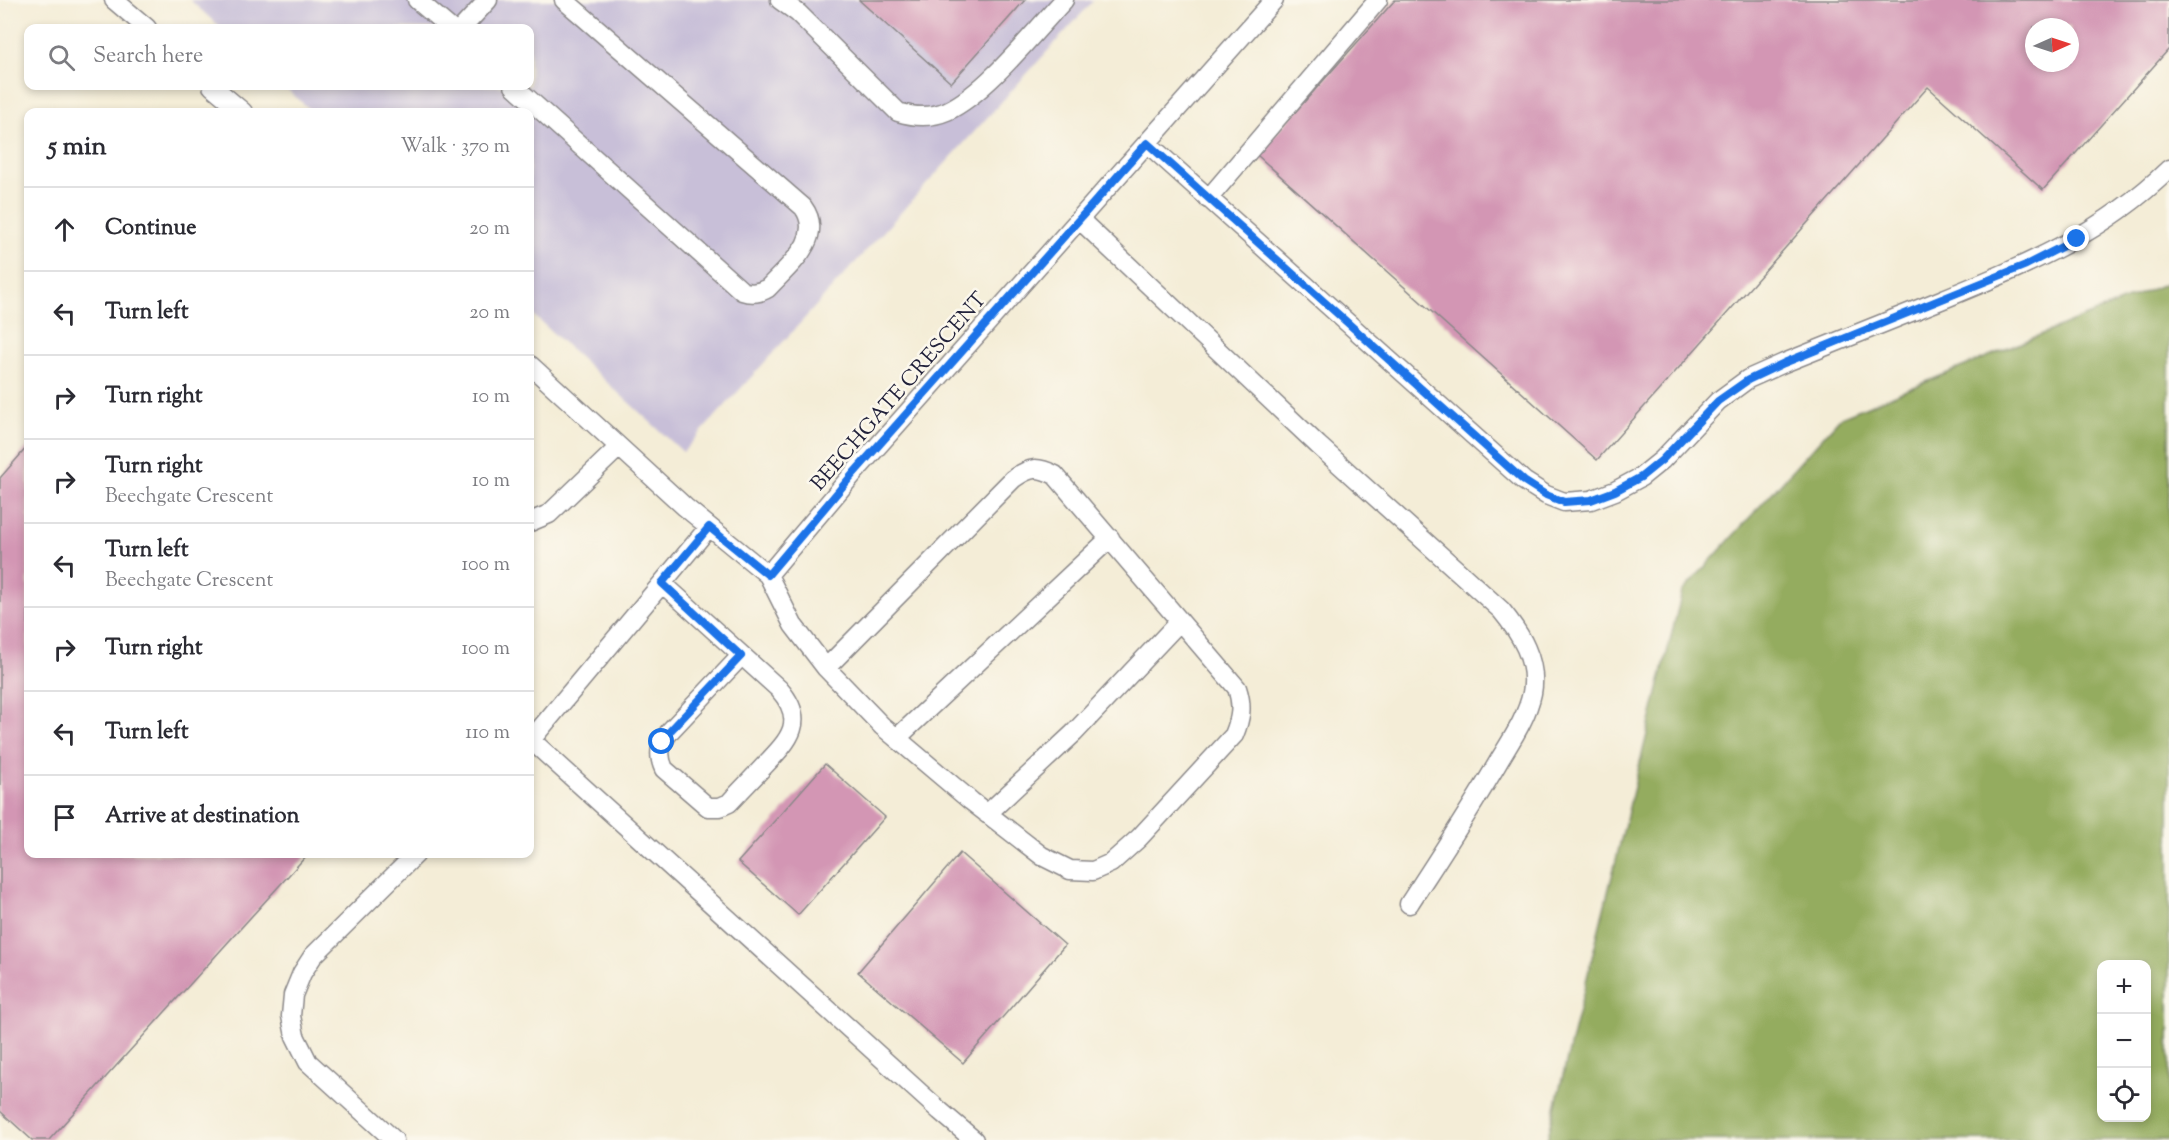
<!DOCTYPE html>
<meta charset="utf-8">
<style>
:root{--surface:#fff;--page:#f7f7f7;--text:#2b2b33;--muted:#7c7c81;--line:#e1e1e2}
body{margin:0;font-family:"Sorts Mill Goudy",serif;background:var(--page);color:var(--text)}
.controls{position:absolute;right:18px;bottom:18px;display:grid;overflow:hidden;border-radius:12px;box-shadow:0 3px 9px #0003}
.controls button{width:54px;height:54px;display:grid;place-items:center;padding:0;border:0;border-bottom:2px solid var(--line);background:var(--surface);color:var(--text);font:30px sans-serif}
.compass{position:absolute;left:2025px;top:18px;width:54px;height:54px;border-radius:50%;background:var(--surface);box-shadow:0 3px 9px #0003;rotate:87deg}
.stop{position:absolute;width:18px;height:18px;margin:-14px;border:4px solid #1a73e8;border-radius:50%;background:#fff}
.stop.end{background:#1a73e8;border-color:#fff;box-shadow:0 2px 6px #0008}
.list{margin:0;padding:0;list-style:none}
h2{display:flex;justify-content:space-between;align-items:center;height:78px;margin:0;padding:0 24px;font-size:26px}
h2 small{font-size:20px;font-weight:400;color:var(--muted)}
.list li{display:grid;grid-template-columns:39px 1fr auto;gap:18px;align-items:center;box-sizing:border-box;height:84px;padding:0 24px;border-top:2px solid var(--line)}
.list b{display:block;font-size:22px;white-space:nowrap}
.list p{margin:0;font-size:20px;white-space:nowrap;color:var(--muted)}
.list em{font-size:20px;font-style:normal;color:var(--muted)}
.icon{flex:none;width:33px;height:33px;fill:none;stroke:currentColor;stroke-width:2;stroke-linecap:round;stroke-linejoin:round}
.map{position:relative;flex:none;width:2169px;height:1140px;overflow:hidden}
.search{position:absolute;background:var(--surface);box-shadow:0 3px 9px #0003;left:24px;top:24px;width:510px;height:66px;display:flex;align-items:center;gap:15px;box-sizing:border-box;padding:0 21px;border-radius:12px;color:var(--muted);font-size:22px}
.panel{position:absolute;background:var(--surface);box-shadow:0 3px 9px #0003;left:24px;top:108px;width:510px;height:750px;border-radius:12px}
.map>svg:first-child{display:block}
.industrial{fill:#c8bfd8}
.forest{fill:#94ac5e;stroke:#5b674c;stroke-width:1.5;fill-rule:evenodd}
.building{fill:#d396b4;fill-rule:evenodd}
.lines{fill:none;stroke-linecap:round;stroke-linejoin:round}
.lane-casing{stroke:#8b8889;stroke-width:21}
.lane{stroke:#fff;stroke-width:18}
.route{stroke:#1a73e8;stroke-width:8}
.labels{text-anchor:middle;stroke-width:5;stroke-linejoin:round;paint-order:stroke}
.street-label{font-size:21px;fill:#22223b;stroke:#fbf7ec}
</style>
<div class="map">
<svg width="2169" height="1140" viewBox="0 0 2169 1140">
<rect width="100%" height="100%" fill="#fbf7ec"/>
<filter id="ink" filterUnits="userSpaceOnUse"><feTurbulence type="fractalNoise" baseFrequency=".0167" numOctaves="2"/><feDisplacementMap in="SourceGraphic" scale="12" xChannelSelector="R" yChannelSelector="G"/><feConvolveMatrix kernelMatrix="1 2 1 2 8 2 1 2 1" color-interpolation-filters="sRGB"/></filter>
<filter id="wash" filterUnits="userSpaceOnUse"><feTurbulence type="fractalNoise" baseFrequency=".008" numOctaves="4" result="noise"/><feDisplacementMap in="SourceGraphic" scale="24" xChannelSelector="R" yChannelSelector="G"/><feGaussianBlur stdDeviation="1.35" result="paint"/><feColorMatrix in="noise" values="0 0 0 0 0 0 0 0 0 0 0 0 0 0 0 0 0 1.4 0 .05"/><feComposite in="paint" operator="in"/></filter>
<g filter="url(#wash)">
<rect width="100%" height="100%" fill="#f4edd7"/>
<path class="industrial" d="M 190,0 L 1094,0 L 683,452 L 530,312 L 530,112 L 313,112 L 283,86 L 530,86 L 530,28 L 221,28 Z"/>
<path class="forest" d="M 2169,282 L 2169,1140 L 1547,1140 L 1682,592 L 1841,417 ZM 2102,964 L 2146,964 L 2146,1118 L 2102,1118 Z"/>
<g id="blocks">
<path class="building" d="M 859,0 L 1025,0 L 951,83 Z
M 1395,0 L 2169,0 L 2169,49 L 2043,190 L 1928,87 L 1597,460 L 1257,155 ZM 2034,27 L 2070,27 L 2070,63 L 2034,63 Z
M 28,446 L 28,854 L 308,854 L 49,1140 L 32,1140 L 0,1111 L 0,478 Z
M 825,764 L 885,817 L 798,915 L 738,862 Z
M 960,853 L 1065,945 L 963,1063 L 858,972 Z"/>
</g>
</g>
<g filter="url(#ink)">
<use href="#blocks" fill-opacity="0" stroke="#8b8889" stroke-width="1.5"/>
<g class="lines">
<defs>
<path id="lane" d="M 114,0 L 147,28
M 417,0 L 450,28
M 780,0 L 798,13 L 898,112 C 914,117 931,118 947,111 C 986,93 1034,32 1064,0
M 462,28 L 488,0
M 212,86 L 243,112
M 514,86 L 742,291 C 751,294 760,293 768,288 C 788,266 826,238 803,207 L 564,0
M 1147,143 L 1524,481 L 1546,495 L 1564,502 L 1591,500 L 1615,491 L 1641,477 L 1662,460 L 1718,401 L 1748,379 L 1784,363 C 1836,342 1888,321 1941,300 C 2026,265 2101,235 2169,169
M 1208,199 L 1378,0
M 1079,219 L 1318,445 L 1501,610 C 1520,633 1538,661 1532,693 C 1527,717 1512,739 1500,759 C 1471,809 1440,856 1409,904
M 530,365 L 685,507 L 768,575 L 853,474 L 1274,0
M 530,522 L 549,514 L 619,447
M 768,575 L 793,625 L 826,668 L 882,726 L 971,801 L 1042,856 L 1070,870 L 1093,871 L 1111,863 L 1139,838 L 1234,735 C 1241,718 1243,706 1237,688 L 1055,475 C 1037,466 1030,467 1013,479 L 826,668
M 662,583 L 779,689 C 807,721 790,739 765,765 C 753,778 741,790 729,803 L 720,807 L 708,807 L 664,769 C 657,754 660,744 670,731 L 741,656
M 897,738 L 1110,538
M 531,740 L 940,1111 L 974,1140
M 530,741 L 709,527
M 987,814 L 1074,733 L 1180,621
M 394,1140 L 308,1062 L 295,1036 L 291,1016 L 293,995 L 302,973 L 313,956 L 416,854"/>
</defs>
<use href="#lane" class="lane-casing"/>
<use href="#lane" class="lane"/>
</g>
</g>
<g class="lines" filter="url(#ink)">
<path class="route" d="M 662,742 L 670,731 L 741,656 L 662,583 L 709,527 L 768,575 L 853,474 L 1147,143 L 1524,481 L 1546,495 L 1564,502 L 1591,500 L 1615,491 L 1641,477 L 1662,460 L 1718,401 L 1748,380 L 1784,363 L 2026,265 L 2077,239"/>
</g>
<g class="labels">
<g class="street-label">
<text transform="translate(898 391) rotate(-49)" y="7">BEECHGATE CRESCENT</text>
</g>
</g>
</svg>
<div class="controls">
<button>+</button>
<button>−</button>
<button><svg class="icon" aria-label="locate" viewBox="0 0 24 24"><circle cx="12" cy="12" r="6"/><path d="M12 2v4M12 18v4M2 12h4M18 12h4"/></svg></button>
</div>
<svg class="compass" viewBox="-18 -18 36 36"><path d="M0-13l5 13h-10z" fill="#e53935"/><path d="M0 13l5-13h-10z" fill="#7c7c81"/></svg>
<div class="stop" style="left:662px;top:742px"></div>
<div class="stop end" style="left:2077px;top:239px"></div>
<div class="search"><svg class="icon" aria-label="search" viewBox="0 0 24 24"><circle cx="10" cy="10" r="6"/><path d="M15 15l6 6"/></svg>Search here</div>
<section class="panel">
<h2>5 min<small>Walk · 370 m</small></h2>
<ul class="list">
<li><svg class="icon" aria-label="ahead" viewBox="0 0 24 24"><path d="M12 20V5M6 11l6-6 6 6"/></svg><div><b>Continue</b></div><em>20 m</em></li>
<li><svg class="icon" aria-label="left" viewBox="0 0 24 24"><path d="M17 20v-9H6M10 6l-5 5 5 5"/></svg><div><b>Turn left</b></div><em>20 m</em></li>
<li><svg class="icon" aria-label="right" viewBox="0 0 24 24"><path d="M7 20v-9h11M14 6l5 5-5 5"/></svg><div><b>Turn right</b></div><em>10 m</em></li>
<li><svg class="icon" aria-label="right" viewBox="0 0 24 24"><path d="M7 20v-9h11M14 6l5 5-5 5"/></svg><div><b>Turn right</b><p>Beechgate Crescent</p></div><em>10 m</em></li>
<li><svg class="icon" aria-label="left" viewBox="0 0 24 24"><path d="M17 20v-9H6M10 6l-5 5 5 5"/></svg><div><b>Turn left</b><p>Beechgate Crescent</p></div><em>100 m</em></li>
<li><svg class="icon" aria-label="right" viewBox="0 0 24 24"><path d="M7 20v-9h11M14 6l5 5-5 5"/></svg><div><b>Turn right</b></div><em>100 m</em></li>
<li><svg class="icon" aria-label="left" viewBox="0 0 24 24"><path d="M17 20v-9H6M10 6l-5 5 5 5"/></svg><div><b>Turn left</b></div><em>110 m</em></li>
<li><svg class="icon" aria-label="arrive" viewBox="0 0 24 24"><path d="M6 21V4h12l-3 4 3 4H6"/></svg><div><b>Arrive at destination</b></div></li>
</ul>
</section>
</div>
